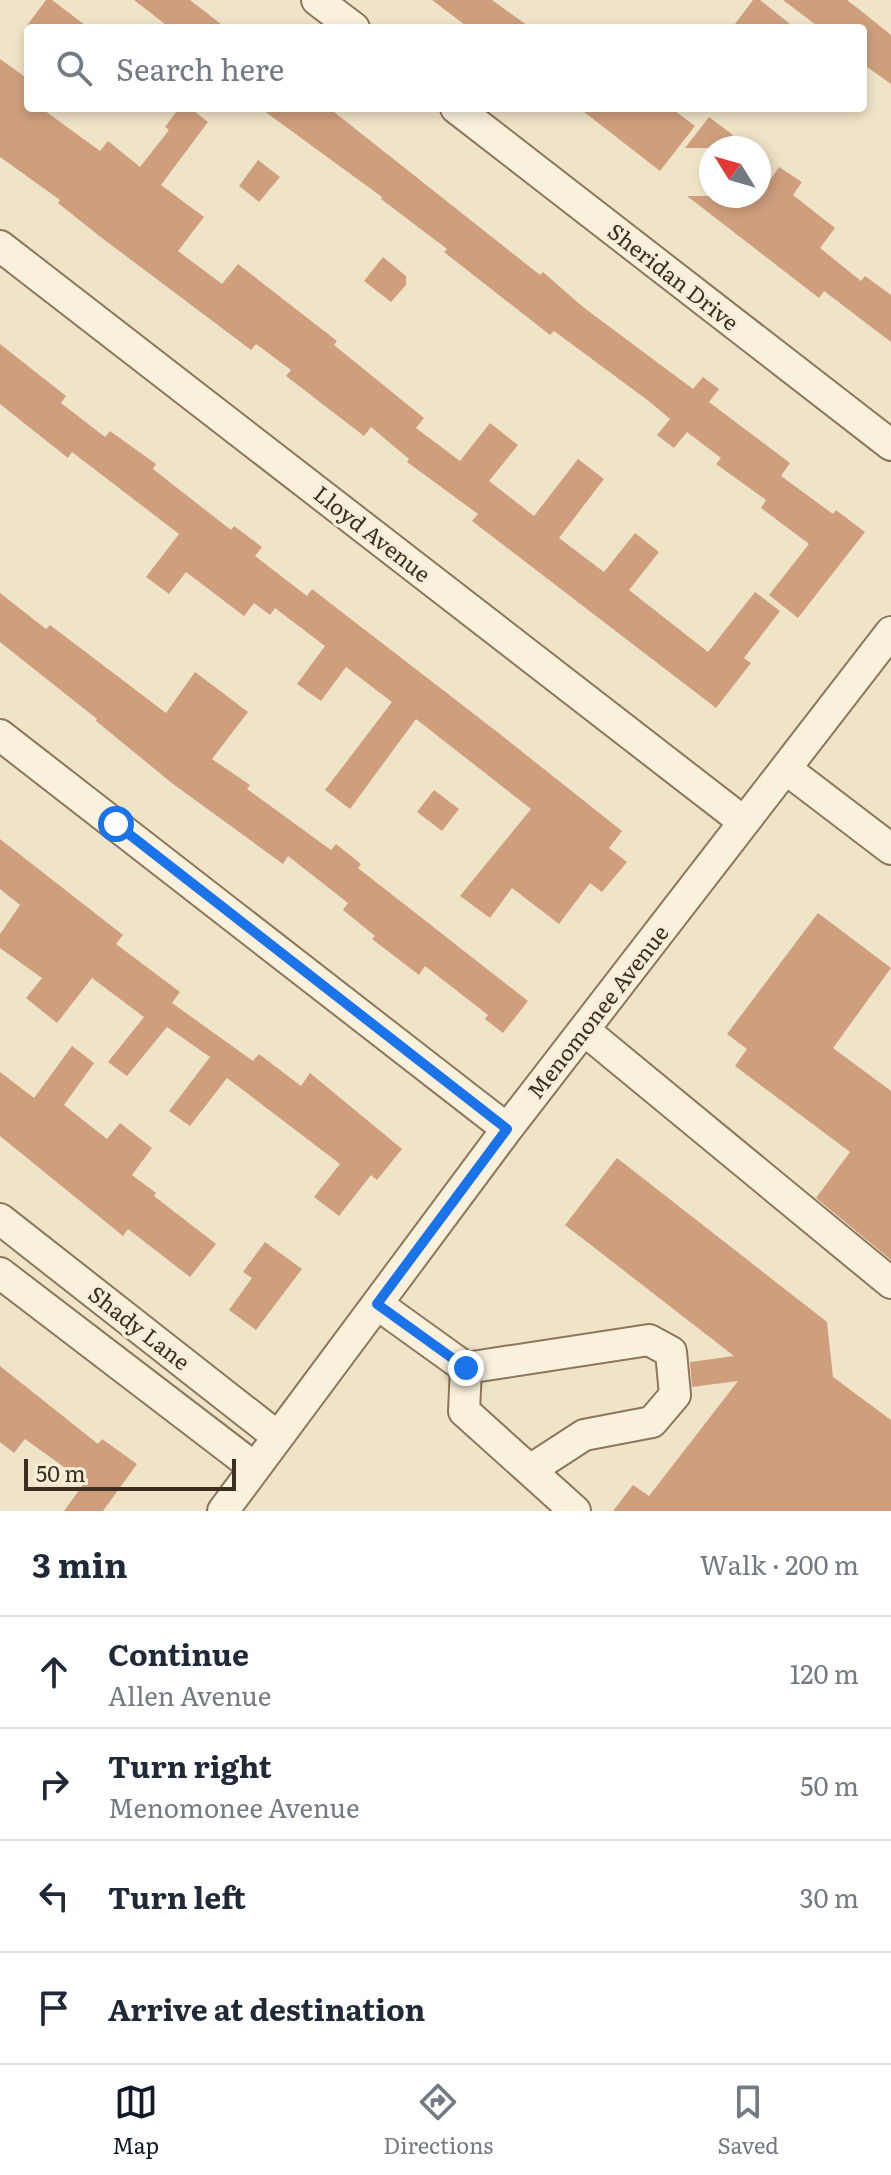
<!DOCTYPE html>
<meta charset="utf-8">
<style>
:root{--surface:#fff;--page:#f6f6f7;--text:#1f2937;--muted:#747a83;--line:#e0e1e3;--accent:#111827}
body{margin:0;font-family:Literata,serif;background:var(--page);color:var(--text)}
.compass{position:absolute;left:699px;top:136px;width:72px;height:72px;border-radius:50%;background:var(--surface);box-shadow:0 4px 12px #0003;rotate:307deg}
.scale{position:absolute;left:24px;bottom:20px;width:212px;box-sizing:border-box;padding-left:8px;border:4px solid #3d2e20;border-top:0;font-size:22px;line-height:28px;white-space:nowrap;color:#3d2e20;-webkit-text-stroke:6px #f7eed8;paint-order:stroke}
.stop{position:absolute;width:24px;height:24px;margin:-18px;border:6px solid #1a73e8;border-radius:50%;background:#fff}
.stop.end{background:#1a73e8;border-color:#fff;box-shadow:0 2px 8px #0008}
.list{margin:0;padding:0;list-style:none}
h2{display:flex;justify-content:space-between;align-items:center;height:104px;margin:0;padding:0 32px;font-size:34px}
h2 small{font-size:26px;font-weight:400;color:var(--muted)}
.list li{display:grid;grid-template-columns:52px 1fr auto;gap:24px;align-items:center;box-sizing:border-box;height:112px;padding:0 32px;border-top:2px solid var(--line)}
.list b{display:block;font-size:30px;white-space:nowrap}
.list p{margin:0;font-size:26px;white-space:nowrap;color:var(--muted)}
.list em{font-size:26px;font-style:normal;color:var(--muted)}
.icon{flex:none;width:44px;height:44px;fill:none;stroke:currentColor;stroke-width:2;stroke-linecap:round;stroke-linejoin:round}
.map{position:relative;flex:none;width:891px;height:1511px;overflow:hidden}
.search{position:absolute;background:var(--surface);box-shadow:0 4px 12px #0003;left:24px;right:24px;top:24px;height:88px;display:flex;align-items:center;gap:20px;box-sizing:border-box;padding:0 28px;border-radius:8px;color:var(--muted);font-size:30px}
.sheet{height:552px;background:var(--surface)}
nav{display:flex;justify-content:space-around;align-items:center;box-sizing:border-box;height:112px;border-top:2px solid var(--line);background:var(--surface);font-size:22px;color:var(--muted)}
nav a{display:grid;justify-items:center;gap:4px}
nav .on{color:var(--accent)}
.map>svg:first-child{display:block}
.building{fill:#cf9f7d}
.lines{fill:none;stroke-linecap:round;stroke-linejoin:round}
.minor-casing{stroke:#8d765c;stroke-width:34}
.minor{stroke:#faf1dc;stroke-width:30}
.route{stroke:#1a73e8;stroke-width:10}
.labels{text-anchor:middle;stroke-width:7;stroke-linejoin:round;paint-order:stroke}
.street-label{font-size:22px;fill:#3d2e20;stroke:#f7eed8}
</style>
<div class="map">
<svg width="891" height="1511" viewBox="0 0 891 1511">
<rect width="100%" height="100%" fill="#f0e4c8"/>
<path class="building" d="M 46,0 L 52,0 L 89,28 L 25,28 Z
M 134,0 L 190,0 L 226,28 L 170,28 Z
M 432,0 L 492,0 L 531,28 L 469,28 Z
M 753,0 L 760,0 L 795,28 L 732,28 Z
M 783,0 L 847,0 L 860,10 L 891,35 L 891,84 L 863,64 L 863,28 L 820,28 Z
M 0,59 L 28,79 L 28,108 L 41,108 L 100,151 L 108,141 L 140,167 L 169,130 L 165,127 L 179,108 L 190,108 L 208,122 L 161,185 L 204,217 L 178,251 L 222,284 L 238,264 L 337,341 L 334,345 L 424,418 L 416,428 L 460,461 L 490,423 L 518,445 L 489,481 L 534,516 L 578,459 L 604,479 L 559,538 L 604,572 L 635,533 L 659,552 L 629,590 L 708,652 L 755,592 L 780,611 L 744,658 L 751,663 L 716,708 L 472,521 L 478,514 L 407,462 L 409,459 L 371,427 L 364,436 L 286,376 L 291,370 L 256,344 L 251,350 L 98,235 L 58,203 L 60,200 L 0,157 Z
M 260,108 L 329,108 L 540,275 L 543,272 L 583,307 L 693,389 L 703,377 L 719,389 L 709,402 L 790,463 L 781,476 L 833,514 L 836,510 L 865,532 L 798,618 L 769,595 L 809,544 L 761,508 L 766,500 L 716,464 L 721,458 L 687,432 L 674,448 L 657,435 L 670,419 L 650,402 L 554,331 L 550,335 L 444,252 L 447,249 L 381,199 L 382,197 Z
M 579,108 L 671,108 L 695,126 L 660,171 Z
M 709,117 L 733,135 L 723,148 L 685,148 Z
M 258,160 L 280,177 L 259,202 L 239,186 Z
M 779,167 L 802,182 L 793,195 L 835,228 L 820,248 L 861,281 L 865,276 L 891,295 L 891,342 L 824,291 L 819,298 L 687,196 L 759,196 Z
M 383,257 L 406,276 L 406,285 L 391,302 L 364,281 Z
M 0,344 L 66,396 L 61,403 L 105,437 L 110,431 L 156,464 L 153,469 L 231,530 L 234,526 L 262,547 L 255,556 L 307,596 L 312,589 L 496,731 L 622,831 L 609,848 L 627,862 L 602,892 L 590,883 L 559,924 L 512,888 L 490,918 L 460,896 L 531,809 L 416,719 L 350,809 L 325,790 L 392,702 L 346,667 L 321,701 L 297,684 L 325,646 L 275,608 L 270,615 L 254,603 L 244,616 L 186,572 L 169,594 L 146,577 L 179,534 L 72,452 L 68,458 L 0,404 Z
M 0,593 L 46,629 L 50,625 L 166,713 L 195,672 L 248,712 L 212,759 L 250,785 L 247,789 L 331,850 L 336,844 L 361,864 L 358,868 L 528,1001 L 503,1033 L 485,1019 L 488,1015 L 425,966 L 419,975 L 372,939 L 375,936 L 343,910 L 348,903 L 288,856 L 283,864 L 173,784 L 96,721 L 97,719 L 0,642 Z
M 434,790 L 459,809 L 442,831 L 417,812 Z
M 0,839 L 123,935 L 116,944 L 180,992 L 172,1003 L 253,1061 L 259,1054 L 301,1086 L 310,1073 L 402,1149 L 377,1180 L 371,1175 L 339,1216 L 314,1197 L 340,1164 L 227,1078 L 190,1126 L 169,1111 L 210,1057 L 167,1027 L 127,1076 L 108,1062 L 144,1017 L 92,978 L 57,1023 L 26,998 L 42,978 L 0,948 L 0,934 L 20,905 L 0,889 Z
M 818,913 L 891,968 L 833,1048 L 891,1091 L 891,1260 L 816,1198 L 850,1152 L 735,1066 L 747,1049 L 727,1034 Z
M 72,1046 L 94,1063 L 64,1105 L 107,1139 L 120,1123 L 152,1148 L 132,1175 L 156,1193 L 154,1196 L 216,1244 L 190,1277 L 128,1229 L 123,1236 L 0,1136 L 0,1072 L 34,1098 Z
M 617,1158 L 827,1322 L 833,1377 L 891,1420 L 891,1511 L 613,1511 L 633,1485 L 649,1496 L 738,1381 L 692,1387 L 690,1362 L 734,1356 L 565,1225 Z
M 265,1242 L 302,1269 L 256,1330 L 229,1310 L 252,1278 L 243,1272 Z
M 0,1366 L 98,1444 L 102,1439 L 137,1464 L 103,1511 L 64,1511 L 85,1482 L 25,1439 L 14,1453 L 0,1442 Z"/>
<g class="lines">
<defs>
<path id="minor" d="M 317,0 L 354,28
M 456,108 L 891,445
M 0,246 L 744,822
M 0,735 L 507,1129
M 786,769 L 891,849
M 584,1030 L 891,1283
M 0,1219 L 278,1437
M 0,1273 L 255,1468
M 377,1304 L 466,1368 L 464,1411 L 575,1511
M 466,1368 L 649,1340 L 671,1352 L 675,1395 L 652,1422 L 584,1435 L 530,1470
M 223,1511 L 507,1129 L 891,632"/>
</defs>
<use href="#minor" class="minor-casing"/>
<use href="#minor" class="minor"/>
</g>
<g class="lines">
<path class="route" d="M 116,824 L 507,1129 L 377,1304 L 466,1368"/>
</g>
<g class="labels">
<g class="street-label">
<text transform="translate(673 277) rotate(38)" y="8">Sheridan Drive</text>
<text transform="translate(372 534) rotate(38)" y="8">Lloyd Avenue</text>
<text transform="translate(598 1012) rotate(-52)" y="8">Menomonee Avenue</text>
<text transform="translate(139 1328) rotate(38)" y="8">Shady Lane</text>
</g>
</g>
</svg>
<svg class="compass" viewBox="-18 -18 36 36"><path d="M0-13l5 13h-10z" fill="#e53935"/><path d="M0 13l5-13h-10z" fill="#747a83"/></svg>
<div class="scale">50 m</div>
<div class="stop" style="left:116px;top:824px"></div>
<div class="stop end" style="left:466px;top:1368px"></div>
<div class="search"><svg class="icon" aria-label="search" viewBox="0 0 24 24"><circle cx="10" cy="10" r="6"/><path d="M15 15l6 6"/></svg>Search here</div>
</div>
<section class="sheet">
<h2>3 min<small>Walk · 200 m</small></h2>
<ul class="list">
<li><svg class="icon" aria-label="ahead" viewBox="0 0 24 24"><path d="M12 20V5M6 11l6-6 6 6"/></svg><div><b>Continue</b><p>Allen Avenue</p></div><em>120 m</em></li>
<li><svg class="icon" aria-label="right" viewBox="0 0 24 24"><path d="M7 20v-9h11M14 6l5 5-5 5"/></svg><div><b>Turn right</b><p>Menomonee Avenue</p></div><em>50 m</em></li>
<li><svg class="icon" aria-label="left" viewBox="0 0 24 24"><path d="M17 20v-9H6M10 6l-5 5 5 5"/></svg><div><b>Turn left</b></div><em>30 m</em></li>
<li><svg class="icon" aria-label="arrive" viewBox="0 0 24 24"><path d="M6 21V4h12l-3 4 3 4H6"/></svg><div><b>Arrive at destination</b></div></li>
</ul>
</section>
<nav>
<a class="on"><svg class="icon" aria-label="map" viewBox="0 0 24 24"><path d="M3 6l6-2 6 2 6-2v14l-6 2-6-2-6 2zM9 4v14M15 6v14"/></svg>Map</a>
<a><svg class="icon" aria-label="directions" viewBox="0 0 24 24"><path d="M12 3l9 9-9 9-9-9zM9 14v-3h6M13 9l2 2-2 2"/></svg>Directions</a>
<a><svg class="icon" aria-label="saved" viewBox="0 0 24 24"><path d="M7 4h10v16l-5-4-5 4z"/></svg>Saved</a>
</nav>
